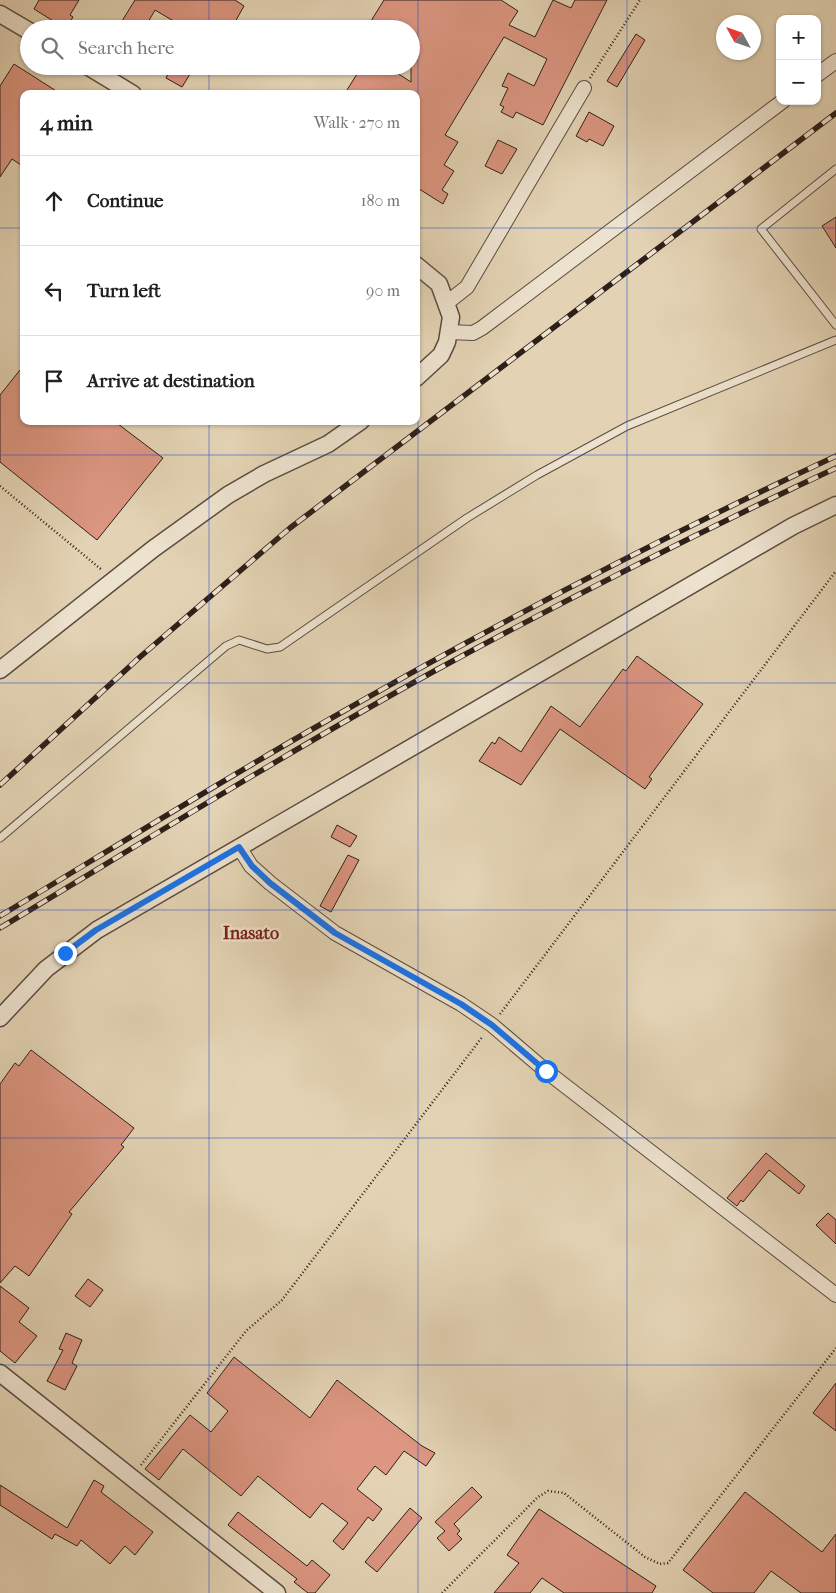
<!DOCTYPE html>
<meta charset="utf-8">
<style>
:root{--surface:#fff;--page:#f6f6f6;--text:#202124;--muted:#757577;--line:#e0e0e0}
body{margin:0;font-family:"IM FELL French Canon",serif;background:var(--page);color:var(--text)}
.controls{position:absolute;right:15px;top:15px;display:grid;overflow:hidden;border-radius:10px;box-shadow:0 1px 4px #0004}
.controls button{width:45px;height:45px;display:grid;place-items:center;padding:0;border:0;border-bottom:1px solid var(--line);background:var(--surface);color:var(--text);font:25px sans-serif}
.compass{position:absolute;left:716px;top:15px;width:45px;height:45px;border-radius:50%;background:var(--surface);box-shadow:0 1px 4px #0004;rotate:310deg}
.stop{position:absolute;width:15px;height:15px;margin:-11px;border:4px solid #1a73e8;border-radius:50%;background:#fff}
.stop.end{background:#1a73e8;border-color:#fff;box-shadow:0 1px 5px #0008}
.list{margin:0;padding:0;list-style:none}
h2{display:flex;justify-content:space-between;align-items:center;height:65px;margin:0;padding:0 20px;font-size:21px}
h2 small{font-size:16px;font-weight:400;color:var(--muted)}
.list li{display:grid;grid-template-columns:32px 1fr auto;gap:15px;align-items:center;box-sizing:border-box;height:90px;padding:0 20px;border-top:1px solid var(--line)}
.list b{display:block;font-size:19px;white-space:nowrap}
.list em{font-size:16px;font-style:normal;color:var(--muted)}
.icon{flex:none;width:28px;height:28px;fill:none;stroke:currentColor;stroke-width:2;stroke-linecap:round;stroke-linejoin:round}
.map{position:relative;flex:none;width:836px;height:1593px;overflow:hidden}
.search{position:absolute;background:var(--surface);box-shadow:0 1px 4px #0004;left:20px;top:20px;width:400px;height:55px;display:flex;align-items:center;gap:12px;box-sizing:border-box;padding:0 18px;border-radius:28px;color:var(--muted);font-size:19px}
.panel{position:absolute;background:var(--surface);box-shadow:0 1px 4px #0004;left:20px;top:90px;width:400px;height:335px;border-radius:10px}
.map>svg:first-child{display:block}
.building{fill:#dc9681;stroke:#2d1f19}
.lines{fill:none;stroke-linecap:round;stroke-linejoin:round}
.service-casing{stroke:#5a4c40;stroke-width:9}
.minor-casing{stroke:#5a4c40;stroke-width:16}
.tertiary-casing{stroke:#5a4c40;stroke-width:19}
.path{stroke:#2d1f19;stroke-width:2.5;stroke-dasharray:1 2.5;stroke-linecap:butt}
.service{stroke:#ede2ce;stroke-width:7}
.minor{stroke:#ede2ce;stroke-width:14}
.tertiary{stroke:#ede2ce;stroke-width:16}
.rail-casing{stroke:#2d1f19;stroke-width:5.5}
.rail{stroke:#ede2ce;stroke-width:4;stroke-dasharray:11;stroke-linecap:butt}
.route{stroke:#1a73e8;stroke-width:6}
.grid{fill:none;stroke:#1d4ed8;stroke-width:1;stroke-opacity:0.55}
.labels{text-anchor:middle;stroke-width:5;stroke-linejoin:round;paint-order:stroke}
.quarter-label{font-size:18px;font-weight:bold;fill:#7a1f14;stroke:#ede2ce}
</style>
<div class="map">
<svg width="836" height="1593" viewBox="0 0 836 1593">
<rect width="100%" height="100%" fill="#e3d3b4"/>
<filter id="stains"><feTurbulence type="fractalNoise" baseFrequency=".004" numOctaves="4"/><feColorMatrix values="0 0 0 0 .2 0 0 0 0 .09 0 0 0 0 .02 0 0 0 .5 -.17"/></filter>
<radialGradient id="worn" r=".72"><stop offset=".6" stop-color="#630" stop-opacity="0"/><stop offset="1" stop-color="#630" stop-opacity=".3"/></radialGradient>
<path class="building" d="M 39,0 L 79,0 L 70,15 L 73,17 L 66,29 L 34,9 Z
M 135,0 L 235,0 L 244,6 L 231,29 L 187,29 L 155,10 L 144,29 L 117,29 Z
M 384,0 L 501,0 L 518,11 L 509,25 L 535,37 L 553,0 L 571,8 L 575,0 L 607,0 L 543,125 L 516,112 L 513,118 L 501,112 L 504,107 L 500,105 L 508,88 L 502,86 L 508,73 L 534,86 L 547,59 L 504,37 L 445,135 L 458,142 L 444,165 L 454,171 L 442,190 L 448,194 L 443,204 L 416,187 L 416,94 L 354,94 L 347,90 L 362,66 L 386,66 L 411,82 L 411,29 L 366,29 Z
M 636,34 L 645,40 L 617,87 L 607,81 Z
M 14,64 L 61,94 L 24,94 L 24,167 L 12,159 L 0,177 L 0,86 Z
M 172,66 L 195,66 L 182,87 L 166,78 Z
M 589,112 L 614,126 L 603,146 L 589,139 L 587,142 L 576,136 Z
M 498,140 L 517,149 L 502,174 L 485,166 Z
M 836,217 L 836,248 L 822,226 Z
M 24,365 L 24,421 L 114,421 L 163,458 L 97,540 L 0,462 L 0,395 Z
M 637,656 L 703,704 L 649,777 L 652,779 L 645,789 L 560,729 L 521,785 L 479,761 L 492,742 L 495,744 L 499,737 L 521,752 L 551,706 L 580,727 L 623,669 L 626,671 Z
M 337,825 L 357,836 L 350,847 L 331,837 Z
M 348,855 L 359,860 L 331,912 L 320,906 Z
M 31,1050 L 134,1128 L 121,1145 L 124,1147 L 69,1212 L 72,1214 L 29,1276 L 15,1266 L 0,1283 L 0,1084 L 15,1063 L 19,1066 Z
M 766,1153 L 805,1186 L 799,1194 L 769,1170 L 743,1202 L 741,1200 L 737,1206 L 727,1198 Z
M 828,1213 L 836,1220 L 836,1244 L 816,1225 Z
M 88,1279 L 103,1290 L 90,1307 L 75,1296 Z
M 0,1286 L 29,1308 L 19,1322 L 37,1336 L 15,1363 L 0,1351 Z
M 66,1333 L 82,1340 L 72,1363 L 77,1366 L 65,1390 L 47,1381 L 63,1350 L 59,1349 Z
M 234,1357 L 310,1418 L 337,1380 L 422,1446 L 435,1453 L 426,1466 L 404,1451 L 386,1475 L 375,1466 L 357,1489 L 382,1509 L 373,1521 L 368,1517 L 343,1550 L 333,1541 L 348,1523 L 322,1503 L 310,1518 L 258,1476 L 241,1496 L 183,1449 L 159,1480 L 145,1469 L 190,1415 L 211,1432 L 228,1411 L 207,1393 Z
M 836,1383 L 836,1431 L 813,1413 Z
M 94,1480 L 104,1486 L 101,1492 L 153,1532 L 135,1555 L 125,1546 L 110,1564 L 81,1540 L 77,1546 L 55,1534 L 52,1539 L 0,1505 L 0,1485 L 67,1528 Z
M 472,1487 L 482,1497 L 454,1524 L 460,1531 L 457,1534 L 462,1539 L 449,1551 L 437,1538 L 445,1531 L 435,1522 Z
M 745,1492 L 822,1552 L 836,1534 L 836,1593 L 801,1593 L 771,1571 L 754,1593 L 713,1593 L 683,1570 Z
M 410,1508 L 422,1518 L 377,1572 L 365,1562 Z
M 539,1509 L 656,1586 L 652,1593 L 564,1593 L 542,1578 L 530,1593 L 494,1593 L 519,1563 L 507,1555 Z
M 238,1512 L 307,1566 L 312,1560 L 330,1575 L 315,1593 L 308,1593 L 294,1582 L 297,1579 L 228,1525 Z"/>
<g class="lines">
<defs>
<path id="service" d="M 836,169 L 761,229 L 836,325
M 0,838 L 226,646 L 239,640 L 267,649 L 280,647 L 467,518 L 537,475 L 627,426 L 836,340"/>
<path id="minor" d="M 817,75 L 836,61
M 448,302 L 467,287 L 584,88
M 449,332 L 473,333 L 482,328 L 783,101
M 239,847 L 251,866 L 270,883 L 335,933 L 461,1004 L 492,1025 L 546,1071 L 836,1295"/>
<path id="tertiary" d="M 0,14 L 29,31
M 87,66 L 133,94
M 416,265 L 439,284 L 451,317 L 447,342 L 441,355 L 416,378
M 0,670 L 153,549 L 228,495 L 264,474 L 328,444 L 361,421
M 0,1018 L 46,969 L 97,930 L 793,526 L 836,505
M 0,1373 L 277,1593"/>
</defs>
<use href="#service" class="service-casing"/>
<use href="#minor" class="minor-casing"/>
<use href="#tertiary" class="tertiary-casing"/>
<path class="path" d="M 590,78 L 640,0
M 0,486 L 102,570
M 500,1014 L 836,571
M 141,1465 L 246,1331 L 282,1300 L 483,1036
M 442,1593 L 538,1497 L 548,1491 L 564,1493 L 645,1557 L 660,1564 L 668,1563 L 836,1348"/>
<use href="#service" class="service"/>
<use href="#minor" class="minor"/>
<use href="#tertiary" class="tertiary"/>
<defs>
<path id="rail" d="M 0,785 L 140,657 L 290,528 L 836,113
M 0,916 C 103,854 205,791 309,731 C 480,632 656,540 836,456
M 0,928 C 145,841 289,751 438,669 C 569,598 701,531 836,468"/>
</defs>
<use href="#rail" class="rail-casing"/>
<use href="#rail" class="rail"/>
</g>
<g class="lines">
<path class="route" d="M 65,953 L 96,930 L 239,847 L 252,866 L 270,883 L 335,933 L 461,1004 L 492,1025 L 546,1071"/>
</g>
<path class="grid" d="M 209,0 L 209,29M 418,0 L 418,1593M 627,0 L 627,1593M 209,66 L 209,94M 0,228 L 24,228M 416,228 L 836,228M 209,421 L 209,1593M 0,455 L 836,455M 0,683 L 836,683M 0,910 L 836,910M 0,1138 L 836,1138M 0,1365 L 836,1365"/>
<g class="labels">
<g class="quarter-label">
<text x="251" y="939">Inasato</text>
</g>
</g>
<rect width="100%" height="100%" filter="url(#stains)"/>
<rect width="100%" height="100%" fill="url(#worn)"/>
</svg>
<div class="controls">
<button>+</button>
<button>−</button>
</div>
<svg class="compass" viewBox="-18 -18 36 36"><path d="M0-13l5 13h-10z" fill="#e53935"/><path d="M0 13l5-13h-10z" fill="#757577"/></svg>
<div class="stop" style="left:546px;top:1071px"></div>
<div class="stop end" style="left:65px;top:953px"></div>
<div class="search"><svg class="icon" aria-label="search" viewBox="0 0 24 24"><circle cx="10" cy="10" r="6"/><path d="M15 15l6 6"/></svg>Search here</div>
<section class="panel">
<h2>4 min<small>Walk · 270 m</small></h2>
<ul class="list">
<li><svg class="icon" aria-label="ahead" viewBox="0 0 24 24"><path d="M12 20V5M6 11l6-6 6 6"/></svg><div><b>Continue</b></div><em>180 m</em></li>
<li><svg class="icon" aria-label="left" viewBox="0 0 24 24"><path d="M17 20v-9H6M10 6l-5 5 5 5"/></svg><div><b>Turn left</b></div><em>90 m</em></li>
<li><svg class="icon" aria-label="arrive" viewBox="0 0 24 24"><path d="M6 21V4h12l-3 4 3 4H6"/></svg><div><b>Arrive at destination</b></div></li>
</ul>
</section>
</div>
